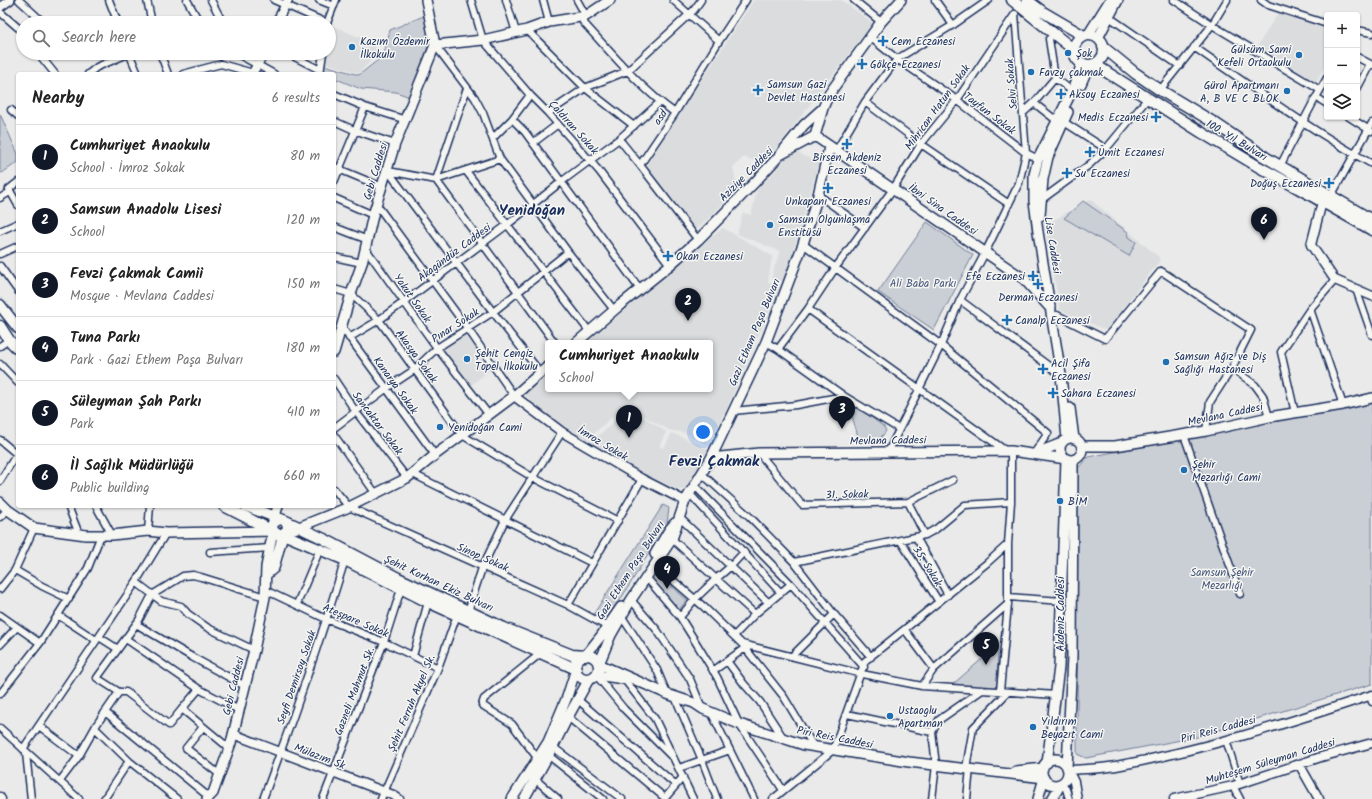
<!DOCTYPE html>
<meta charset="utf-8">
<style>
:root{--surface:#fff;--page:#f6f6f6;--text:#222;--muted:#767676;--line:#e0e0e0;--accent:#111827}
body{margin:0;font-family:Kalam,sans-serif;background:var(--page);color:var(--text)}
.controls{position:absolute;right:12px;top:12px;display:grid;overflow:hidden;border-radius:4px;box-shadow:0 1px 3px #0004}
.controls button{width:36px;height:36px;display:grid;place-items:center;padding:0;border:0;border-bottom:1px solid var(--line);background:var(--surface);color:var(--text);font:20px sans-serif}
.you{position:absolute;left:703px;top:432px;width:14px;height:14px;margin:-10px;border:3px solid #fff;border-radius:50%;background:#1a73e8;box-shadow:0 0 0 6px #1a73e833}
.badge{display:grid;place-items:center;width:26px;height:26px;border-radius:50%;background:var(--accent);color:#fff;font-size:13px;font-weight:700}
.pin{position:absolute;translate:-50% -33px;filter:drop-shadow(0 1px 2px #0008)}
.pin::after{content:'';position:absolute;top:21px;width:14px;height:12px;background:inherit;clip-path:polygon(0 0,100% 0,50% 100%)}
.popup{position:absolute;left:545px;top:340px;width:168px;height:52px;box-sizing:border-box;display:grid;place-content:center;border-radius:4px;background:var(--surface);filter:drop-shadow(0 1px 3px #0005);font-size:13px;white-space:nowrap;color:var(--muted)}
.popup b{font-size:15px;color:var(--text)}
.popup::after{content:'';position:absolute;left:50%;top:100%;margin-left:-8px;border:8px solid transparent;border-top-color:var(--surface)}
.list{margin:0;padding:0;list-style:none}
h2{display:flex;justify-content:space-between;align-items:center;height:52px;margin:0;padding:0 16px;font-size:17px}
h2 small{font-size:13px;font-weight:400;color:var(--muted)}
.list li{display:grid;grid-template-columns:26px 1fr auto;gap:12px;align-items:center;box-sizing:border-box;height:64px;padding:0 16px;border-top:1px solid var(--line)}
.list b{display:block;font-size:15px;white-space:nowrap}
.list p{margin:0;font-size:13px;white-space:nowrap;color:var(--muted)}
.list em{font-size:13px;font-style:normal;color:var(--muted)}
.icon{flex:none;width:22px;height:22px;fill:none;stroke:currentColor;stroke-width:2;stroke-linecap:round;stroke-linejoin:round}
.map{position:relative;flex:none;width:1372px;height:799px;overflow:hidden}
.search{position:absolute;background:var(--surface);box-shadow:0 1px 3px #0004;left:16px;top:16px;width:320px;height:44px;display:flex;align-items:center;gap:10px;box-sizing:border-box;padding:0 14px;border-radius:22px;color:var(--muted);font-size:15px}
.panel{position:absolute;background:var(--surface);box-shadow:0 1px 3px #0004;left:16px;top:72px;width:320px;height:436px;border-radius:4px}
.map>svg:first-child{display:block}
.built{fill:#dadcde}
.green{fill:#caced5;stroke:#727e9a}
.lines{fill:none;stroke-linecap:round;stroke-linejoin:round}
.minor-casing{stroke:#1b2f5e;stroke-width:9}
.tertiary-casing{stroke:#1b2f5e;stroke-width:11}
.secondary-casing{stroke:#1b2f5e;stroke-width:12}
.primary-casing{stroke:#1b2f5e;stroke-width:13}
.minor{stroke:#f6f6f2;stroke-width:6}
.tertiary{stroke:#f6f6f2;stroke-width:8}
.secondary{stroke:#f6f6f2;stroke-width:9}
.primary{stroke:#f6f6f2;stroke-width:10}
.poi-dot{fill:#1f6fb2;stroke:#f6f6f2;stroke-width:1.5}
.labels{text-anchor:middle;stroke-width:3;stroke-linejoin:round;paint-order:stroke}
.poi-label{font-size:11px;fill:#1b2f5e;stroke:#f6f6f2;text-anchor:start}
.street-label{font-size:11px;fill:#1b2f5e;stroke:#f6f6f2}
.park-label{font-size:11px;fill:#47577c;stroke:#f6f6f2}
.district-label{font-size:15px;font-weight:bold;fill:#1b2f5e;stroke:#f6f6f2}
</style>
<div class="map">
<svg width="1372" height="799" viewBox="0 0 1372 799">
<rect width="100%" height="100%" fill="#e9eae9"/>
<filter id="ink" filterUnits="userSpaceOnUse"><feTurbulence type="fractalNoise" baseFrequency=".025" numOctaves="2"/><feDisplacementMap in="SourceGraphic" scale="8" xChannelSelector="R" yChannelSelector="G"/><feConvolveMatrix kernelMatrix="1 2 1 2 8 2 1 2 1" color-interpolation-filters="sRGB"/></filter>
<g filter="url(#ink)">
<path class="built" d="M 754,0 L 841,0 L 873,23 L 764,164 L 744,157 L 733,167 L 737,190 L 696,230 L 646,165 Z
M 1278,13 L 1327,26 L 1327,63 L 1316,82 L 1257,47 Z
M 329,24 L 370,42 L 380,52 L 359,73 L 325,63 L 326,53 L 329,53 Z
M 794,151 L 819,163 L 784,282 L 771,278 L 780,251 L 737,234 L 743,213 L 751,215 L 757,190 Z
M 1090,199 L 1161,259 L 1106,330 L 1060,310 L 1046,229 L 1049,223 Z
M 723,228 L 772,256 L 768,282 L 780,286 L 727,408 L 707,445 L 685,433 L 669,430 L 636,412 L 666,432 L 659,446 L 664,448 L 672,433 L 708,449 L 686,489 L 679,490 L 644,474 L 590,443 L 629,409 L 619,410 L 587,440 L 543,413 L 524,394 L 548,374 L 548,389 L 710,389 L 710,343 L 585,343 Z
M 466,332 L 491,369 L 470,386 L 442,349 Z"/>
<path class="green" d="M 426,15 L 430,41 L 410,97 L 396,92 L 361,89 L 334,78 L 334,74 L 322,74 L 324,65 L 359,75 L 383,56 L 390,30 Z
M 0,114 L 18,154 L 18,162 L 2,173 L 0,172 Z
M 1083,201 L 1128,232 L 1129,237 L 1136,242 L 1129,256 L 1064,218 Z
M 927,222 L 973,255 L 934,330 L 878,292 Z
M 1372,403 L 1372,684 L 1197,737 L 1086,758 L 1077,754 L 1078,468 L 1088,457 Z
M 852,408 L 859,408 L 884,427 L 886,431 L 879,440 L 859,440 L 852,416 Z
M 663,505 L 669,508 L 667,524 L 606,623 L 593,615 Z
M 654,571 L 687,600 L 678,611 L 650,578 Z
M 998,645 L 997,684 L 994,688 L 952,685 Z"/>
<g class="lines">
<defs>
<path id="minor" d="M 19,0 L 44,23
M 109,0 L 118,23
M 147,0 L 152,23
M 187,0 L 200,23
M 211,0 L 223,23
M 274,0 L 327,23
M 319,0 L 334,6
M 471,0 L 483,40 L 530,95 L 548,113 L 599,171 L 670,265
M 506,0 L 516,32
M 543,0 L 549,22
M 577,0 L 586,16 L 583,22 C 612,54 640,88 675,113
M 673,0 L 719,41
M 854,0 L 881,22
M 935,0 L 953,25
M 1174,0 L 1212,25 L 1320,90
M 1261,0 L 1268,5 L 1327,24
M 0,12 L 23,32
M 1015,14 L 1026,153 L 1038,159
M 1109,17 L 1180,66
M 327,23 L 336,0
M 527,30 L 585,88 L 634,126
M 1357,30 L 1372,33
M 871,38 L 897,59 L 957,100 L 1026,153 L 1019,183 L 985,253 L 960,300 L 941,345 L 888,452
M 1049,39 L 1055,78 L 1072,91
M 435,45 L 475,98 L 483,113 L 500,159 L 568,252 L 614,310
M 1194,47 C 1252,87 1310,130 1372,164
M 38,53 L 55,74
M 129,53 L 138,74
M 160,53 L 168,74
M 236,53 L 274,74
M 287,53 L 320,70
M 1357,57 L 1372,65
M 88,74 L 97,67 L 130,53
M 183,74 L 221,64 L 253,73
M 320,74 L 323,53
M 467,88 L 436,180 L 555,343
M 1357,89 L 1370,64
M 1160,90 L 1212,25 L 1227,0
M 334,94 L 365,107 L 406,120
M 1318,94 L 1327,78
M 530,95 L 512,119 L 525,132 L 639,288
M 865,102 L 921,144 L 1009,204
M 1034,103 L 1055,78
M 11,110 L 18,116
M 548,113 L 585,88 L 627,71 L 632,67 L 694,10 L 701,0
M 1023,113 L 1034,103 L 1057,121
M 1349,117 L 1371,131
M 334,121 L 354,130 L 395,144
M 1064,122 L 1106,149
M 493,138 L 512,119
M 619,139 L 640,165
M 533,143 L 558,124
M 836,151 L 865,102 L 897,59 L 953,25 L 989,0
M 1280,166 L 1316,97 L 1327,104
M 334,167 L 382,187
M 388,171 L 493,312 L 540,372
M 388,171 L 436,180 L 500,159
M 466,171 L 589,331
M 18,182 L 9,189 L 18,205
M 334,182 L 365,107
M 818,195 L 865,228
M 1331,196 L 1372,123
M 0,198 L 10,192
M 334,198 L 373,215
M 1041,200 L 1089,165 L 1106,149 L 1148,98
M 377,205 L 468,329 L 514,396
M 334,227 L 368,240
M 0,231 L 18,223
M 698,240 L 640,165 L 675,113 L 719,41 L 746,0
M 803,244 L 941,345 L 1048,433 L 1035,452
M 366,249 L 437,348 L 489,415
M 0,254 L 18,246
M 334,257 L 362,263
M 0,266 L 18,291
M 334,289 L 351,294 L 379,320 L 462,435 L 532,477 L 618,521
M 1356,289 L 1372,335
M 960,300 L 1061,375
M 808,309 L 1006,451
M 1310,309 L 1343,405
M 1057,315 L 1105,339 L 1161,271 L 1251,330 L 1232,368 L 1210,402 L 1206,431
M 341,326 L 435,455
M 349,338 L 379,320 L 404,302 L 507,225 L 561,182 L 619,139 L 660,102
M 766,342 L 778,349 L 844,396 L 899,429
M 0,346 L 9,340
M 778,349 L 808,309 L 836,267 L 893,189 L 921,144 L 957,100 L 1015,14
M 0,364 L 18,383
M 1232,368 L 1255,385 L 1263,396 L 1269,417
M 334,379 L 356,412 L 407,478
M 733,411 L 796,405 L 844,396
M 1295,413 L 1281,352 L 1310,309 L 1335,280
M 334,428 L 387,388 L 414,370 L 437,348 L 493,312 L 568,252
M 334,435 L 376,494
M 1184,435 L 1240,594
M 0,440 L 18,455
M 759,453 L 802,505 L 908,502 L 953,480
M 701,473 L 750,517 L 794,562 L 834,614 L 871,657
M 413,474 L 592,563
M 0,481 L 18,452
M 695,486 L 791,584 L 864,667
M 334,489 L 349,507 L 568,605 L 608,627
M 690,494 L 781,593
M 908,502 L 925,535
M 68,506 L 79,534
M 96,506 L 112,535
M 0,517 L 8,510
M 679,517 L 769,603
M 148,531 L 150,506
M 916,537 L 948,595
M 672,539 L 755,614
M 900,540 L 939,602
M 210,552 L 270,548
M 794,562 L 925,535 L 936,529 L 965,505 L 1011,502
M 654,564 L 704,607 L 742,644 L 784,697 L 814,747
M 15,570 L 42,586 L 69,599
M 646,577 L 680,617 L 695,641 L 717,677 L 739,724 L 783,790
M 136,582 L 161,601 L 181,606 L 188,614 L 208,628 L 254,650
M 0,589 L 15,570 L 34,528
M 265,590 L 326,619 L 384,642 L 438,668
M 1008,597 L 1062,601
M 631,600 L 657,630 L 690,679 L 702,708
M 297,604 L 320,549
M 568,605 L 642,479
M 468,611 L 482,568 L 505,520 L 562,432
M 0,615 L 40,643
M 58,615 L 96,640
M 622,617 L 657,670 L 667,694
M 680,617 L 695,599 L 716,579 L 731,566 L 744,552
M 136,624 L 192,657 L 245,686
M 905,630 L 934,669
M 734,636 L 755,614 L 791,584
M 99,637 L 118,649
M 126,639 L 199,689
M 742,644 L 862,674 L 922,686 L 1056,695
M 0,645 L 17,627
M 413,656 L 428,602
M 792,656 L 834,614
M 727,661 L 744,684 L 760,702 L 784,739
M 713,671 L 745,648
M 596,675 L 624,709 L 671,756
M 624,679 L 655,719 L 693,799
M 922,686 L 934,669 L 1008,604
M 1000,691 L 1008,604 L 1008,544 L 1011,502 L 1011,451
M 0,694 L 40,643 L 88,568 L 101,535
M 1370,696 L 1372,702
M 675,697 L 702,760 L 717,799
M 577,699 L 676,785
M 182,709 L 199,689 L 239,710
M 105,712 L 209,797
M 711,712 L 754,799
M 847,714 L 932,732
M 568,717 L 665,798 L 683,777
M 39,726 L 79,756
M 203,727 L 186,748 L 219,774
M 0,728 L 79,799
M 95,728 L 129,761 L 177,799
M 1226,740 L 1240,784
M 553,747 L 622,799
M 229,748 L 182,709 L 169,725 L 126,692 L 119,692 L 97,678 L 139,620 L 152,595 L 183,576 L 193,575 L 201,577 L 265,597
M 23,749 L 136,582 L 166,533
M 26,753 L 31,799
M 548,755 L 603,799
M 538,759 L 512,724 L 482,705 L 484,699 L 541,653
M 679,768 L 730,750
M 966,768 L 973,728 L 1008,692
M 535,779 L 558,799
M 60,781 L 79,756 L 97,724 L 119,692
M 1061,784 L 1066,789 L 1069,799
M 1233,786 L 1240,799
M 0,796 L 2,799
M 104,799 L 129,761
M 263,799 C 293,720 320,641 345,560
M 323,799 L 384,642 L 401,589
M 381,799 L 438,668 L 457,615
M 773,799 L 833,750 L 865,661 L 987,563 L 1008,544
M 932,799 L 936,765 L 932,732 L 939,720 L 982,690
M 967,799 L 970,768"/>
<path id="tertiary" d="M 0,7 L 10,0
M 276,23 L 288,0
M 252,74 L 264,53
M 1322,202 L 1311,245 L 1335,280 L 1372,296
M 514,396 L 562,432 L 642,479 L 685,501
M 233,734 L 393,795 L 399,799
M 1299,764 L 1319,799
M 1077,799 L 1074,782 L 1068,770 C 1084,769 1100,769 1116,766 C 1203,750 1288,723 1372,695
M 1174,799 L 1233,786 L 1321,757 L 1372,743"/>
<path id="secondary" d="M 1088,35 L 1110,0
M 1098,38 L 1118,0
M 435,45 L 483,40 L 527,30 L 549,22 L 586,16 L 610,0
M 1081,84 L 1089,65
M 815,136 L 1024,279 L 1051,309
M 829,147 L 818,195 L 803,244 L 766,342 L 711,458 L 685,501 L 672,539 L 631,600 L 611,635 L 599,664 L 667,694 L 694,703 L 703,709 L 739,724 L 804,745 L 909,762 L 1044,778 L 1038,799
M 782,152 L 804,125 L 823,108
M 1040,216 L 1043,179 L 1048,157 L 1068,112
M 576,343 L 619,306 L 670,265 L 698,240 L 756,181 L 780,155 L 815,136 L 823,108 L 829,94 L 881,22 L 901,0
M 334,352 L 351,294 L 362,263 L 373,215 L 395,144 L 435,45 L 426,0
M 1070,408 L 1074,439
M1060 449a11 11 0 1 1 22 0a11 11 0 1 1-22 0Z
M 1067,439 L 1061,375 L 1038,232 L 1034,201 L 1034,175 L 1038,159 L 1072,91 L 1082,63
M 1082,446 L 1115,446 L 1206,431 L 1269,417 L 1343,405 L 1372,398
M 1036,453 L 1062,443
M 711,458 L 759,453 L 1011,451 L 1066,459 L 1059,667 L 1047,763
M 0,502 L 8,510 L 34,528 L 86,535 L 112,535 L 148,531 L 166,533 L 273,531 L 266,567 L 265,597 L 254,650 L 231,743 L 213,793 L 207,799
M 273,523 L 278,506
M 294,529 L 349,507 L 407,478 L 435,455 L 514,396 L 548,366
M 655,554 L 669,530 L 675,523
M 267,574 L 274,568 L 283,534
M 585,656 L 601,636 L 621,607
M 596,675 L 624,679
M1042 772a13 13 0 1 1 26 0a13 13 0 1 1-26 0Z
M 1067,768 L 1072,656 L 1073,460
M 1016,771 L 1043,768
M 512,799 L 548,742 L 567,697 L 576,669
M 524,799 L 553,747 L 568,717 L 589,679
M 1052,799 L 1061,784"/>
<path id="primary" d="M 1012,0 L 1074,50
M 1027,0 L 1043,12 L 1084,36
M1074 50a15 15 0 1 1 30 0a15 15 0 1 1-30 0Z
M 1103,47 L 1135,73 L 1160,90 L 1213,122 L 1265,157 L 1372,220
M 1094,64 L 1204,134 L 1259,167 L 1298,188 L 1372,230
M 0,305 L 18,328
M 0,326 L 9,340 L 18,349
M 224,506 L 273,531
M 246,506 L 286,521 L 288,526 L 287,531 L 280,535 C 274,534 271,529 273,523 L 279,519
M 286,521 L 324,539 L 398,578 L 504,628 L 572,655 L 585,656
M 283,534 L 345,560 L 428,602 L 576,669
M575 667a12 12 0 1 1 24 0a12 12 0 1 1-24 0Z"/>
</defs>
<use href="#minor" class="minor-casing"/>
<use href="#tertiary" class="tertiary-casing"/>
<use href="#secondary" class="secondary-casing"/>
<use href="#primary" class="primary-casing"/>
<use href="#minor" class="minor"/>
<use href="#tertiary" class="tertiary"/>
<use href="#secondary" class="secondary"/>
<use href="#primary" class="primary"/>
</g>
</g>
<g class="poi-dot">
<path d="M881 35h4v4h4v4h-4v4h-4v-4h-4v-4h4z"/>
<circle cx="352" cy="47" r="4"/>
<circle cx="1068" cy="53" r="4"/>
<circle cx="1299" cy="55" r="4"/>
<path d="M860 58h4v4h4v4h-4v4h-4v-4h-4v-4h4z"/>
<circle cx="1031" cy="72" r="4"/>
<path d="M756 84h4v4h4v4h-4v4h-4v-4h-4v-4h4z"/>
<circle cx="1287" cy="91" r="4"/>
<path d="M1059 88h4v4h4v4h-4v4h-4v-4h-4v-4h4z"/>
<path d="M1154 111h4v4h4v4h-4v4h-4v-4h-4v-4h4z"/>
<path d="M845 138h4v4h4v4h-4v4h-4v-4h-4v-4h4z"/>
<path d="M1088 146h4v4h4v4h-4v4h-4v-4h-4v-4h4z"/>
<path d="M1065 167h4v4h4v4h-4v4h-4v-4h-4v-4h4z"/>
<path d="M1327 177h4v4h4v4h-4v4h-4v-4h-4v-4h4z"/>
<path d="M826 182h4v4h4v4h-4v4h-4v-4h-4v-4h4z"/>
<circle cx="770" cy="225" r="4"/>
<path d="M666 250h4v4h4v4h-4v4h-4v-4h-4v-4h4z"/>
<path d="M1031 270h4v4h4v4h-4v4h-4v-4h-4v-4h4z"/>
<path d="M1036 278h4v4h4v4h-4v4h-4v-4h-4v-4h4z"/>
<path d="M1005 314h4v4h4v4h-4v4h-4v-4h-4v-4h4z"/>
<circle cx="467" cy="359" r="4"/>
<circle cx="1166" cy="362" r="4"/>
<path d="M1041 363h4v4h4v4h-4v4h-4v-4h-4v-4h4z"/>
<path d="M1051 387h4v4h4v4h-4v4h-4v-4h-4v-4h4z"/>
<circle cx="440" cy="427" r="4"/>
<circle cx="1184" cy="470" r="4"/>
<circle cx="1060" cy="501" r="4"/>
<circle cx="890" cy="716" r="4"/>
<circle cx="1033" cy="727" r="4"/>
</g>
<g class="labels">
<g class="poi-label">
<text x="360" y="45">Kazım Özdemir<tspan x="360" dy="13">İlkokulu</tspan></text>
<text x="891" y="45">Cem Eczanesi</text>
<text x="1291" y="53" text-anchor="end">Gülsüm Sami<tspan x="1291" dy="13">Kefeli Ortaokulu</tspan></text>
<text x="1076" y="57">Şok</text>
<text x="870" y="68">Gökçe Eczanesi</text>
<text x="1039" y="76">Favzy çakmak</text>
<text x="767" y="88">Samsun Gazi<tspan x="767" dy="13">Devlet Hastanesi</tspan></text>
<text x="1279" y="89" text-anchor="end">Gürol Apartmanı<tspan x="1279" dy="13">A, B VE C BLOK</tspan></text>
<text x="1069" y="98">Aksoy Eczanesi</text>
<text x="1148" y="121" text-anchor="end">Medis Eczanesi</text>
<text x="1098" y="156">Ümit Eczanesi</text>
<text x="847" y="161" text-anchor="middle">Birsen Akdeniz<tspan x="847" dy="13">Eczanesi</tspan></text>
<text x="1075" y="177">Su Eczanesi</text>
<text x="1321" y="187" text-anchor="end">Doğuş Eczanesi</text>
<text x="828" y="205" text-anchor="middle">Unkapanı Eczanesi</text>
<text x="778" y="223">Samsun Olgunlaşma<tspan x="778" dy="13">Enstitüsü</tspan></text>
<text x="676" y="260">Okan Eczanesi</text>
<text x="1025" y="280" text-anchor="end">Efe Eczanesi</text>
<text x="1038" y="301" text-anchor="middle">Derman Eczanesi</text>
<text x="1015" y="324">Canalp Eczanesi</text>
<text x="475" y="357">Şehit Cengiz<tspan x="475" dy="13">Topel İlkokulu</tspan></text>
<text x="1174" y="360">Samsun Ağız ve Diş<tspan x="1174" dy="13">Sağlığı Hastanesi</tspan></text>
<text x="1051" y="367">Acil Şifa<tspan x="1051" dy="13">Eczanesi</tspan></text>
<text x="1061" y="397">Sahara Eczanesi</text>
<text x="448" y="431">Yenidoğan Cami</text>
<text x="1192" y="468">Şehir<tspan x="1192" dy="13">Mezarlığı Cami</tspan></text>
<text x="1068" y="505">BİM</text>
<text x="898" y="714">Ustaoglu<tspan x="898" dy="13">Apartman</tspan></text>
<text x="1041" y="725">Yıldırım<tspan x="1041" dy="13">Beyazıt Cami</tspan></text>
</g>
<g class="street-label">
<text transform="translate(1011 84) rotate(-95)" y="4">Selvi Sokak</text>
<text transform="translate(937 107) rotate(-54)" y="4">Mihrican Hatun Sokak</text>
<text transform="translate(990 113) rotate(37)" y="4">Tayfun Sokak</text>
<text transform="translate(660 117) rotate(-56)" y="4">asd</text>
<text transform="translate(574 127) rotate(48)" y="4">Çaldıran Sokak</text>
<text transform="translate(1237 140) rotate(31)" y="4">100. Yıl Bulvarı</text>
<text transform="translate(375 171) rotate(-73)" y="4">Gebi Caddesi</text>
<text transform="translate(746 174) rotate(-45)" y="4">Aziziye Caddesi</text>
<text transform="translate(943 209) rotate(35)" y="4">İbni Sina Caddesi</text>
<text transform="translate(1053 245) rotate(81)" y="4">Lise Caddesi</text>
<text transform="translate(454 252) rotate(-37)" y="4">Akagündüz Caddesi</text>
<text transform="translate(413 298) rotate(55)" y="4">Yakut Sokak</text>
<text transform="translate(455 325) rotate(-33)" y="4">Pınar Sokak</text>
<text transform="translate(754 332) rotate(-67)" y="4">Gazi Etham Paşa Bulvarı</text>
<text transform="translate(417 356) rotate(54)" y="4">Akasya Sokak</text>
<text transform="translate(396 385) rotate(54)" y="4">Kanarya Sokak</text>
<text transform="translate(1225 414) rotate(-12)" y="4">Mevlana Caddesi</text>
<text transform="translate(378 423) rotate(53)" y="4">Sancaktar Sokak</text>
<text transform="translate(888 440) rotate(-1)" y="4">Mevlana Caddesi</text>
<text transform="translate(603 443) rotate(31)" y="4">İmroz Sokak</text>
<text transform="translate(847 494) rotate(-1)" y="4">31. Sokak</text>
<text transform="translate(483 557) rotate(24)" y="4">Sinop Sokak</text>
<text transform="translate(928 566) rotate(58)" y="4">35. Sokak</text>
<text transform="translate(630 570) rotate(-57)" y="4">Gazi Ethem Paşa Bulvarı</text>
<text transform="translate(439 583) rotate(25)" y="4">Şehit Korhan Ekiz Bulvarı</text>
<text transform="translate(1060 614) rotate(-90)" y="4">Akdeniz Caddesi</text>
<text transform="translate(356 620) rotate(23)" y="4">Ateşpare Sokak</text>
<text transform="translate(296 677) rotate(-71)" y="4">Seyfi Demirsoy Sokak</text>
<text transform="translate(233 686) rotate(-76)" y="4">Gebi Caddesi</text>
<text transform="translate(354 691) rotate(-69)" y="4">Gazneli Mahmut Sk.</text>
<text transform="translate(411 703) rotate(-67)" y="4">Şehit Ferruh Akyel Sk.</text>
<text transform="translate(1218 729) rotate(-15)" y="4">Piri Reis Caddesi</text>
<text transform="translate(835 737) rotate(11)" y="4">Piri Reis Caddesi</text>
<text transform="translate(320 756) rotate(21)" y="4">Mülazım Sk</text>
<text transform="translate(1270 761) rotate(-17)" y="4">Muhteşem Süleyman Caddesi</text>
</g>
<g class="park-label">
<text x="923" y="287">Ali Baba Parkı</text>
<text x="1222" y="576">Samsun Şehir<tspan x="1222" dy="13">Mezarlığı</tspan></text>
</g>
<g class="district-label">
<text x="532" y="215">Yenidoğan</text>
<text x="714" y="466">Fevzi Çakmak</text>
</g>
</g>
</svg>
<div class="controls">
<button>+</button>
<button>−</button>
<button><svg class="icon" aria-label="layers" viewBox="0 0 24 24"><path d="M12 4l9 5-9 5-9-5zM3 14l9 5 9-5"/></svg></button>
</div>
<div class="you"></div>
<div class="pin badge" style="left:629px;top:438px">1</div>
<div class="popup"><b>Cumhuriyet Anaokulu</b>School</div>
<div class="pin badge" style="left:688px;top:321px">2</div>
<div class="pin badge" style="left:842px;top:429px">3</div>
<div class="pin badge" style="left:667px;top:589px">4</div>
<div class="pin badge" style="left:986px;top:665px">5</div>
<div class="pin badge" style="left:1264px;top:240px">6</div>
<div class="search"><svg class="icon" aria-label="search" viewBox="0 0 24 24"><circle cx="10" cy="10" r="6"/><path d="M15 15l6 6"/></svg>Search here</div>
<section class="panel">
<h2>Nearby<small>6 results</small></h2>
<ul class="list">
<li><span class="badge">1</span><div><b>Cumhuriyet Anaokulu</b><p>School · İmroz Sokak</p></div><em>80 m</em></li>
<li><span class="badge">2</span><div><b>Samsun Anadolu Lisesi</b><p>School</p></div><em>120 m</em></li>
<li><span class="badge">3</span><div><b>Fevzi Çakmak Camii</b><p>Mosque · Mevlana Caddesi</p></div><em>150 m</em></li>
<li><span class="badge">4</span><div><b>Tuna Parkı</b><p>Park · Gazi Ethem Paşa Bulvarı</p></div><em>180 m</em></li>
<li><span class="badge">5</span><div><b>Süleyman Şah Parkı</b><p>Park</p></div><em>410 m</em></li>
<li><span class="badge">6</span><div><b>İl Sağlık Müdürlüğü</b><p>Public building</p></div><em>660 m</em></li>
</ul>
</section>
</div>
